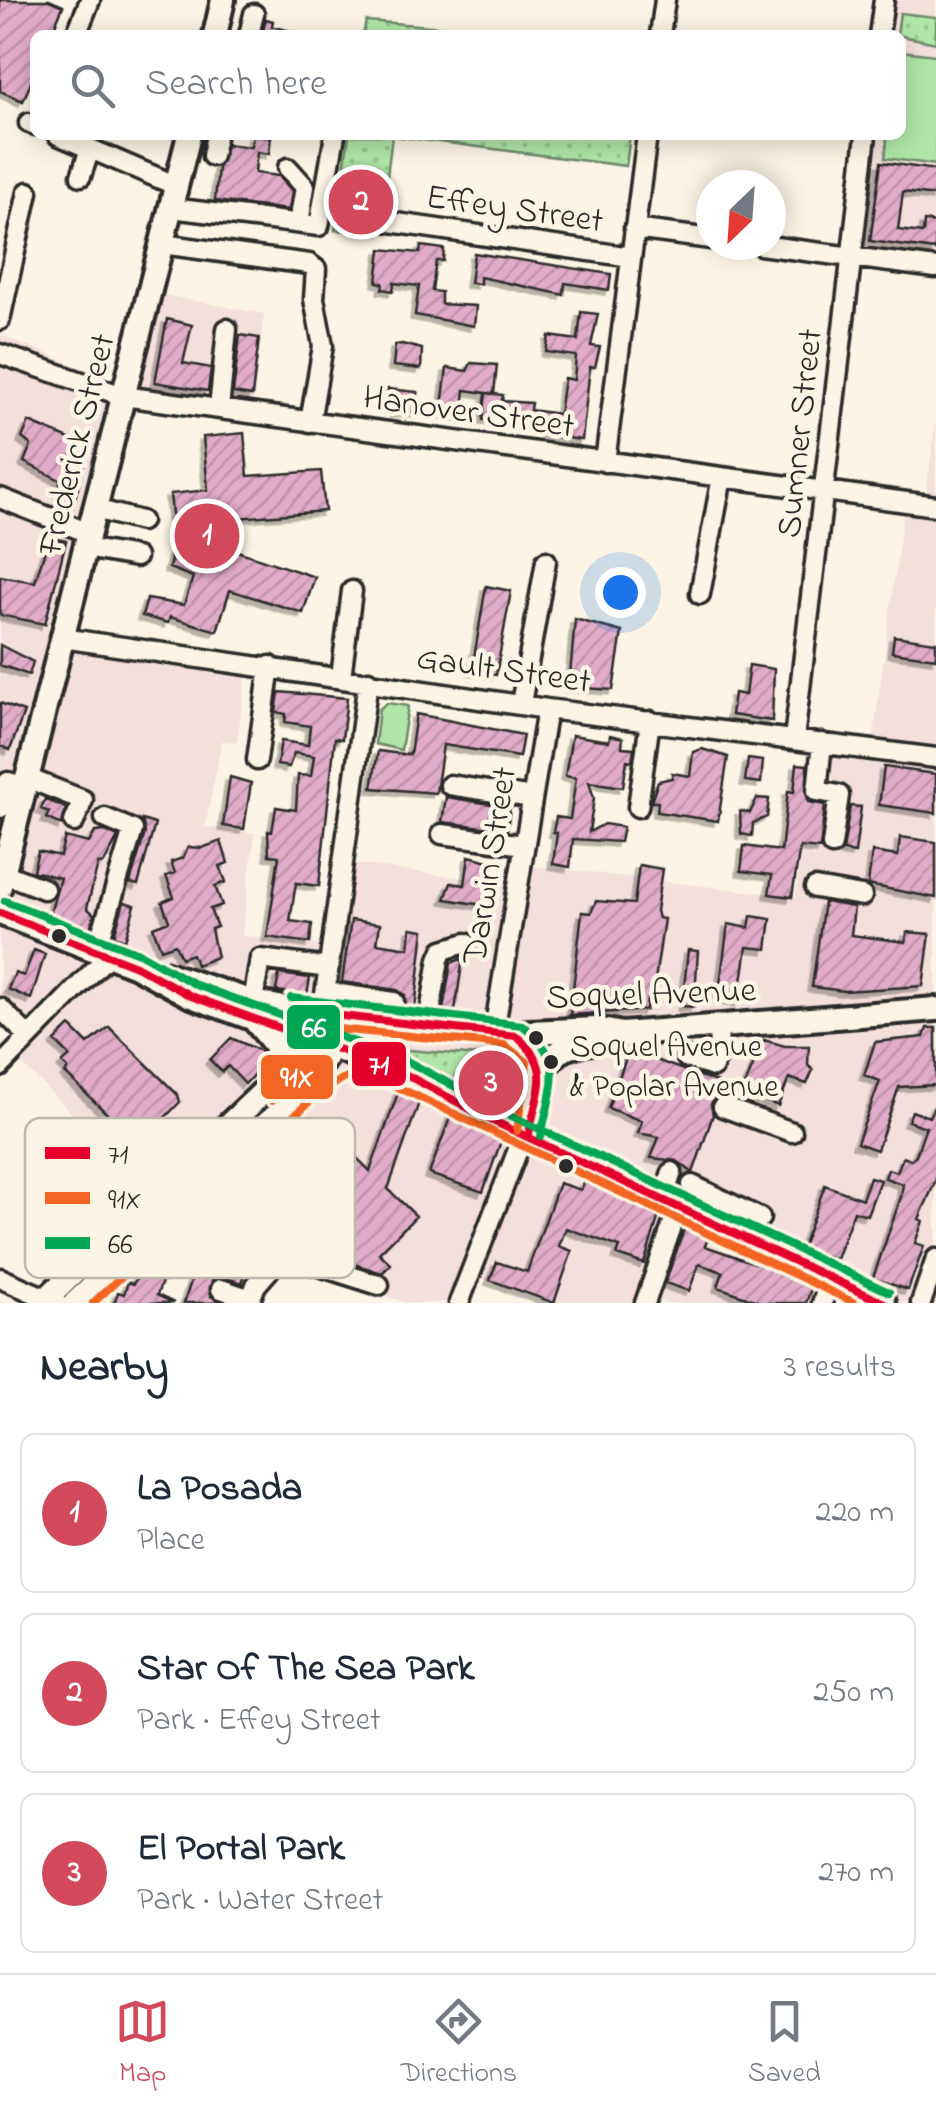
<!DOCTYPE html>
<meta charset="utf-8">
<style>
:root{--surface:#fff;--page:#f6f6f7;--text:#1f2937;--muted:#747a83;--line:#e0e1e3;--accent:#d1495b}
body{margin:0;font-family:"Indie Flower",sans-serif;background:var(--page);color:var(--text)}
.compass{position:absolute;left:696px;top:170px;width:90px;height:90px;border-radius:50%;background:var(--surface);box-shadow:0 5px 25px #0003;rotate:205deg}
.you{position:absolute;left:620px;top:592px;width:35px;height:35px;margin:-25px;border:8px solid #fff;border-radius:50%;background:#1a73e8;box-shadow:0 0 0 15px #1a73e833}
.badge{display:grid;place-items:center;width:65px;height:65px;border-radius:50%;background:var(--accent);color:#fff;font-size:32px;font-weight:700}
.pin{position:absolute;translate:-50% -50%;border:5px solid #fff;box-shadow:0 2px 10px #0006}
.list{margin:0;padding:0;list-style:none}
h2{display:flex;justify-content:space-between;align-items:center;height:130px;margin:0;padding:0 40px;font-size:42px}
h2 small{font-size:32px;font-weight:400;color:var(--muted)}
.list li{display:grid;grid-template-columns:65px 1fr auto;gap:30px;align-items:center;box-sizing:border-box;height:160px;margin:0 20px 20px;padding:0 20px;border:2px solid var(--line);border-radius:15px}
.list b{display:block;font-size:38px;white-space:nowrap}
.list p{margin:0;font-size:32px;white-space:nowrap;color:var(--muted)}
.list em{font-size:32px;font-style:normal;color:var(--muted)}
.icon{flex:none;width:55px;height:55px;fill:none;stroke:currentColor;stroke-width:2;stroke-linecap:round;stroke-linejoin:round}
.map{position:relative;flex:none;width:936px;height:1303px;overflow:hidden}
.search{position:absolute;background:var(--surface);box-shadow:0 5px 25px #0003;left:30px;right:30px;top:30px;height:110px;display:flex;align-items:center;gap:25px;box-sizing:border-box;padding:0 35px;border-radius:15px;color:var(--muted);font-size:38px}
.sheet{height:670px;background:var(--surface)}
nav{display:flex;justify-content:space-around;align-items:center;box-sizing:border-box;height:140px;border-top:2px solid var(--line);background:var(--surface);font-size:28px;color:var(--muted)}
nav a{display:grid;justify-items:center;gap:5px}
nav .on{color:var(--accent)}
.map>svg:first-child{display:block}
.built{fill:#f4dfdc}
.grass{fill:#b0e6a8;stroke:#6e886a;stroke-width:2.5}
.park{fill:url(#park-dots);stroke:#6e886a;stroke-width:2.5}
.building{fill:url(#building-hatch);stroke:#2b2b2b;stroke-width:2.5;filter:url(#shadow)}
.lines{fill:none;stroke-linecap:round;stroke-linejoin:round}
.minor-casing{stroke:#2b2b2b;stroke-width:25}
.major-casing{stroke:#2b2b2b;stroke-width:30}
.minor{stroke:#fcf5e5;stroke-width:18}
.major{stroke:#fcf5e5;stroke-width:22}
.bus-1-casing{stroke:#fcf5e5;stroke-width:15}
.bus-2-casing{stroke:#fcf5e5;stroke-width:15}
.bus-3-casing{stroke:#fcf5e5;stroke-width:15}
.bus-1{stroke:#e4002b;stroke-width:8}
.bus-2{stroke:#f26522;stroke-width:8}
.bus-3{stroke:#00a651;stroke-width:8}
.bus-dot{fill:#2b2b2b;stroke:#fcf5e5;stroke-width:4}
.labels{text-anchor:middle;stroke-width:9;stroke-linejoin:round;paint-order:stroke}
.bus-label{font-size:32px;fill:#2b2b2b;stroke:#fcf5e5;text-anchor:start}
.street-label{font-size:35px;fill:#2b2b2b;stroke:#fcf5e5}
.key{fill:#fcf5e5;stroke:#bdb8ad;stroke-width:2.5}
.key-label{font-size:28px;fill:#2b2b2b}
.line-badge{stroke:#fcf5e5;stroke-width:4}
.badge-label{font-size:28px;text-anchor:middle;font-weight:bold;fill:#fff}
</style>
<div class="map">
<svg width="936" height="1303" viewBox="0 0 936 1303">
<defs>
<pattern id="park-dots" width="8" height="8" patternUnits="userSpaceOnUse" patternTransform="scale(2.5)"><rect width="8" height="8" fill="#b0e6a8"/><path d="M2 2h.1M6 6h.1" fill="none" stroke="#98c591" stroke-width="1.8" stroke-linecap="round"/></pattern>
<pattern id="building-hatch" width="6" height="6" patternUnits="userSpaceOnUse" patternTransform="scale(2.5)"><rect width="6" height="6" fill="#e1acc7"/><path d="M-1 1l2-2M0 6l6-6M5 7l2-2" fill="none" stroke="#c194ab"/></pattern>
<filter id="shadow"><feDropShadow dx="-4.5" dy="4.5" stdDeviation="0" flood-color="#0004"/></filter>
</defs>
<rect width="100%" height="100%" fill="#fcf5e5"/>
<filter id="ink" filterUnits="userSpaceOnUse"><feTurbulence type="fractalNoise" baseFrequency=".01" numOctaves="2"/><feDisplacementMap in="SourceGraphic" scale="20" xChannelSelector="R" yChannelSelector="G"/><feConvolveMatrix kernelMatrix="1 2 1 2 8 2 1 2 1" color-interpolation-filters="sRGB"/></filter>
<g filter="url(#ink)">
<path class="built" d="M 884,0 L 936,0 L 936,265 L 850,254 L 866,135 L 901,135 L 901,35 L 879,35 Z
M 139,290 L 264,314 L 252,412 L 125,395 L 63,636 L 248,660 L 237,742 L 222,741 L 205,827 L 255,833 L 242,935 L 330,947 L 341,862 L 515,885 L 519,866 L 535,866 L 796,897 L 814,741 L 872,747 L 905,499 L 925,501 L 936,419 L 936,1303 L 667,1303 L 644,1295 L 641,1303 L 553,1303 L 469,1274 L 459,1303 L 407,1303 L 290,1262 L 278,1247 L 187,1213 L 140,1181 L 12,1054 L 25,1040 L 0,1015 L 0,335 L 115,381 Z"/>
<path class="grass" d="M 901,51 L 936,55 L 936,165 L 885,158 L 887,140 L 883,135 L 901,135 Z
M 387,703 L 408,706 L 401,750 L 375,744 L 379,709 Z"/>
<path class="park" d="M 900,13 L 936,17 L 936,43 L 897,35 Z
M 366,21 L 548,35 L 363,35 Z
M 349,135 L 630,135 L 626,166 L 392,136 L 380,233 L 335,230 Z
M 396,1049 L 526,1060 L 528,1063 L 509,1107 Z"/>
<path class="building" d="M 0,0 L 49,0 L 63,6 L 51,35 L 35,35 L 35,73 L 23,101 L 0,91 Z
M 266,19 L 273,21 L 272,26 L 294,32 L 294,35 L 262,35 Z
M 253,135 L 271,137 L 269,154 L 257,152 L 255,173 L 279,176 L 292,191 L 289,210 L 215,201 L 218,167 L 227,144 L 251,147 Z
M 881,162 L 936,170 L 936,196 L 903,192 L 898,230 L 923,233 L 924,221 L 936,223 L 935,250 L 870,241 Z
M 421,246 L 444,249 L 443,261 L 436,261 L 432,291 L 441,292 L 441,304 L 476,306 L 474,326 L 415,315 L 419,286 L 394,283 L 393,291 L 382,289 L 383,283 L 377,282 L 381,249 L 420,253 Z
M 474,253 L 611,274 L 609,290 L 565,283 L 564,295 L 480,277 L 480,284 L 470,283 Z
M 581,312 L 598,314 L 591,346 L 600,347 L 595,367 L 590,367 L 582,440 L 544,435 L 545,426 L 483,420 L 486,393 L 503,395 L 502,401 L 531,403 L 530,410 L 559,414 L 564,378 L 574,380 L 576,356 L 546,352 L 549,336 L 578,340 Z
M 167,319 L 192,325 L 183,363 L 211,368 L 208,391 L 155,382 Z
M 240,335 L 259,338 L 252,396 L 233,393 Z
M 402,344 L 422,349 L 421,369 L 393,366 L 395,345 Z
M 471,363 L 497,365 L 494,394 L 465,390 L 462,416 L 441,413 L 447,368 L 467,371 Z
M 388,389 L 418,392 L 416,412 L 395,413 L 396,409 L 386,408 Z
M 29,422 L 88,447 L 73,507 L 59,501 L 60,480 L 24,462 L 31,445 L 22,438 Z
M 244,433 L 248,476 L 321,471 L 325,511 L 238,518 L 239,540 L 234,550 L 315,577 L 303,613 L 230,590 L 217,631 L 170,617 L 168,623 L 142,616 L 147,599 L 184,605 L 193,577 L 169,568 L 175,543 L 170,494 L 208,490 L 203,437 Z
M 49,537 L 66,541 L 45,624 L 0,615 L 0,576 L 35,582 Z
M 486,586 L 511,591 L 496,675 L 472,670 Z
M 575,619 L 622,632 L 613,690 L 569,687 Z
M 894,636 L 936,642 L 936,658 L 892,652 Z
M 0,645 L 33,662 L 29,675 L 0,665 Z
M 749,665 L 774,669 L 772,721 L 731,715 L 734,693 L 745,695 Z
M 279,692 L 347,698 L 342,739 L 335,738 L 319,886 L 296,883 L 290,921 L 312,924 L 310,943 L 267,937 L 279,856 L 269,855 L 268,831 L 272,832 L 276,807 L 296,810 L 298,775 L 311,776 L 314,756 L 294,753 L 289,767 L 277,765 L 281,741 L 308,745 L 310,726 L 285,722 L 286,714 L 276,712 Z
M 0,703 L 24,712 L 10,750 L 0,746 Z
M 416,714 L 523,735 L 519,757 L 443,745 L 436,793 L 372,788 L 378,751 L 410,755 Z
M 572,735 L 609,741 L 610,735 L 623,738 L 622,747 L 634,748 L 632,761 L 627,760 L 623,787 L 589,782 L 594,798 L 589,832 L 604,824 L 623,827 L 620,842 L 573,839 L 570,867 L 553,864 L 557,833 L 553,832 L 556,817 L 570,819 L 576,778 L 565,776 Z
M 702,749 L 728,757 L 718,821 L 657,812 L 658,802 L 651,802 L 658,781 L 672,778 L 672,773 L 690,776 L 693,752 Z
M 748,759 L 763,761 L 761,783 L 745,781 Z
M 797,764 L 807,765 L 808,802 L 825,805 L 820,849 L 800,847 L 792,897 L 769,894 L 772,875 L 741,871 L 744,846 L 781,851 L 788,791 L 794,792 Z
M 884,767 L 936,774 L 936,813 L 879,805 Z
M 230,777 L 251,783 L 244,829 L 223,826 Z
M 446,797 L 510,807 L 507,830 L 442,822 Z
M 757,798 L 769,799 L 767,817 L 753,823 L 752,836 L 741,834 L 740,811 L 750,813 Z
M 45,799 L 66,808 L 62,825 L 46,818 L 49,812 L 41,809 Z
M 850,806 L 861,807 L 855,853 L 843,851 Z
M 142,820 L 155,824 L 138,885 L 130,883 L 145,833 Z
M 105,831 L 118,837 L 104,863 L 98,864 L 87,908 L 94,914 L 90,929 L 50,914 L 60,878 L 33,871 L 38,851 L 60,856 L 65,837 L 89,843 L 95,832 Z
M 900,837 L 936,842 L 936,898 L 868,885 L 872,852 L 898,856 Z
M 221,841 L 228,863 L 220,866 L 226,882 L 215,886 L 222,905 L 210,909 L 217,927 L 211,929 L 217,957 L 196,965 L 192,954 L 181,958 L 175,944 L 161,949 L 153,927 L 169,921 L 162,902 L 174,897 L 166,876 L 175,873 L 171,862 L 183,858 L 188,847 L 202,848 Z
M 469,856 L 493,862 L 483,905 L 445,899 L 451,883 L 465,885 Z
M 639,865 L 662,869 L 656,911 L 658,918 L 664,919 L 652,1001 L 647,1000 L 646,1010 L 570,1015 L 582,912 L 591,913 L 596,901 L 634,904 Z
M 124,902 L 135,905 L 125,940 L 114,936 Z
M 824,902 L 854,907 L 851,935 L 906,942 L 907,932 L 930,934 L 923,986 L 844,991 L 812,987 Z
M 751,916 L 771,919 L 767,949 L 747,947 L 739,1002 L 718,999 L 728,924 L 749,928 Z
M 351,920 L 380,924 L 377,943 L 409,948 L 411,928 L 424,930 L 415,1009 L 406,1008 L 405,995 L 397,990 L 342,982 Z
M 34,950 L 45,954 L 31,999 L 8,989 L 15,973 L 24,976 Z
M 688,950 L 698,951 L 694,1007 L 682,1006 Z
M 463,958 L 455,1011 L 443,1010 L 451,963 Z
M 279,974 L 310,978 L 307,995 L 276,991 Z
M 70,1026 L 88,1044 L 109,1027 L 178,1095 L 180,1102 L 141,1142 L 134,1140 L 65,1073 L 68,1069 L 62,1063 L 70,1056 L 55,1041 Z
M 927,1028 L 936,1028 L 936,1085 L 899,1087 L 877,1150 L 857,1143 L 880,1081 L 864,1075 L 875,1042 L 924,1037 Z
M 231,1038 L 261,1051 L 260,1068 L 245,1084 L 228,1066 L 222,1072 L 210,1060 Z
M 764,1040 L 785,1046 L 809,1046 L 808,1065 L 813,1070 L 807,1084 L 789,1078 L 778,1106 L 742,1092 Z
M 629,1050 L 724,1085 L 711,1104 L 713,1115 L 693,1173 L 677,1161 L 651,1158 L 659,1137 L 638,1133 L 642,1121 L 608,1108 Z
M 399,1090 L 420,1100 L 388,1189 L 416,1216 L 379,1253 L 391,1264 L 382,1273 L 319,1253 L 280,1224 L 350,1151 L 370,1171 Z
M 936,1103 L 936,1180 L 919,1219 L 923,1221 L 915,1243 L 924,1246 L 908,1290 L 873,1278 L 901,1197 L 903,1184 L 885,1178 L 888,1169 L 897,1172 L 903,1157 L 911,1160 L 916,1155 L 926,1127 L 908,1121 L 912,1111 L 929,1117 Z
M 451,1115 L 501,1141 L 483,1192 L 429,1174 Z
M 870,1177 L 880,1180 L 867,1215 L 854,1211 L 836,1259 L 802,1247 L 825,1185 L 862,1199 Z
M 584,1182 L 659,1215 L 644,1264 L 617,1255 L 620,1247 L 566,1228 L 559,1246 L 572,1251 L 554,1303 L 490,1280 L 497,1262 L 527,1272 L 559,1183 L 581,1190 Z
M 193,1222 L 255,1244 L 253,1250 L 228,1243 L 218,1250 L 220,1264 L 245,1274 L 242,1283 L 224,1277 L 212,1280 L 211,1296 L 223,1303 L 184,1303 L 193,1275 L 173,1268 L 169,1278 L 164,1276 L 157,1295 L 174,1303 L 114,1303 L 118,1292 L 124,1294 L 128,1282 L 133,1284 L 145,1266 L 151,1268 L 155,1259 L 161,1261 L 165,1248 L 171,1251 L 176,1238 L 181,1240 Z
M 685,1227 L 708,1238 L 705,1246 L 763,1266 L 811,1289 L 806,1303 L 763,1303 L 718,1287 L 723,1272 L 699,1264 L 689,1291 L 665,1283 Z"/>
<g class="lines">
<defs>
<path id="minor" d="M 76,35 L 90,0
M 249,35 L 254,14
M 660,35 L 665,0
M 879,35 L 884,0
M 29,123 L 35,125
M 58,135 L 177,186
M 212,156 L 216,135
M 288,168 L 305,187 L 299,223
M 81,176 L 90,149
M 171,208 L 319,226 L 335,135
M 390,222 L 631,257
M 634,229 L 711,239
M 162,244 L 309,264 L 316,269 L 314,299 L 323,346 L 310,422
M 760,245 L 936,268
M 0,320 L 28,192
M 0,354 L 123,396 L 936,506
M 219,409 L 227,329
M 605,462 L 647,135
M 0,498 L 89,533
M 95,509 L 141,521
M 85,548 L 136,557
M 700,594 L 722,477
M 62,638 L 547,709 L 936,758
M 341,677 L 352,591
M 521,704 L 546,561
M 794,739 L 866,135
M 822,743 L 817,791 L 839,795 L 832,845
M 257,760 L 270,666
M 27,778 L 83,800 L 74,822
M 450,785 L 532,798
M 638,807 L 650,721
M 0,808 L 8,782 L 25,787
M 442,834 L 524,845
M 3,873 L 44,889
M 815,888 L 862,896
M 96,952 L 133,830 L 105,818
M 326,992 L 394,1002 L 392,1022
M 253,1002 L 260,959 L 329,968
M 0,1008 L 29,1037
M 318,1015 L 324,1002 L 368,681
M 428,1025 L 439,959 L 443,950 L 466,943
M 494,1032 L 547,709
M 687,1058 L 713,1067 L 719,1049 L 718,1027
M 0,1067 L 108,956
M 723,1107 L 792,1132
M 692,1185 L 760,1218
M 663,1198 L 672,1172
M 273,1235 L 313,1264 L 379,1285
M 229,1255 L 270,1269 L 256,1285 L 249,1303
M 0,1278 L 57,1303
M 221,1289 L 251,1299
M 459,1303 L 519,1147 L 529,1134
M 645,1303 L 679,1206
M 822,1303 L 831,1278
M 921,1303 L 936,1259"/>
<path id="major" d="M 215,35 L 223,0
M 0,886 L 189,135
M 0,913 L 136,966 L 191,996 L 401,1072 L 491,1120 L 884,1303
M 164,973 L 253,1002 L 318,1015 L 507,1033 L 596,1029 L 622,1034 L 936,1009
M 256,1022 L 276,1046 L 275,1081
M 529,1134 C 541,1090 533,1047 592,1042
M 42,1303 L 305,1052 L 315,1027
M 75,1303 L 303,1090 L 325,1058 L 331,1033"/>
</defs>
<use href="#minor" class="minor-casing"/>
<use href="#major" class="major-casing"/>
<use href="#minor" class="minor"/>
<use href="#major" class="major"/>
<defs>
<path id="bus-1" d="M 0,913 L 136,966 L 191,996 L 401,1072 L 491,1120 L 884,1303
M 290,1010 L 516,1036 C 555,1068 537,1090 529,1134"/>
<path id="bus-2" d="M 272,1101 L 315,1059 L 327,1028 L 504,1045 L 527,1062 L 517,1131
M 93,1303 L 311,1100 L 342,1079 L 368,1073 L 855,1303"/>
<path id="bus-3" d="M 5,901 L 141,954 L 196,985 L 405,1060 L 497,1109 L 889,1292
M 291,998 L 522,1025 C 568,1060 551,1086 541,1136"/>
</defs>
<use href="#bus-1" class="bus-1-casing"/>
<use href="#bus-2" class="bus-2-casing"/>
<use href="#bus-3" class="bus-3-casing"/>
<use href="#bus-1" class="bus-1"/>
<use href="#bus-2" class="bus-2"/>
<use href="#bus-3" class="bus-3"/>
</g>
</g>
<g class="bus-dot">
<circle cx="59" cy="936" r="9"/>
<circle cx="536" cy="1038" r="9"/>
<circle cx="551" cy="1062" r="9"/>
<circle cx="566" cy="1166" r="9"/>
</g>
<g class="labels">
<g class="bus-label">
<text x="570" y="1056">Soquel Avenue<tspan x="570" dy="40">&amp; Poplar Avenue</tspan></text>
</g>
<g class="street-label">
<text transform="translate(515 207) rotate(8)" y="12">Effey Street</text>
<text transform="translate(469 410) rotate(8)" y="12">Hanover Street</text>
<text transform="translate(798 433) rotate(-84)" y="12">Sumner Street</text>
<text transform="translate(75 444) rotate(-76)" y="12">Frederick Street</text>
<text transform="translate(504 668) rotate(8)" y="12">Gault Street</text>
<text transform="translate(488 865) rotate(-81)" y="12">Darwin Street</text>
<text transform="translate(651 992) rotate(-2)" y="12">Soquel Avenue</text>
</g>
</g>
<rect x="25" y="1118" width="330" height="160" rx="15" class="key"/>
<rect x="45" y="1147" width="45" height="12" fill="#e4002b"/>
<rect x="45" y="1192" width="45" height="12" fill="#f26522"/>
<rect x="45" y="1237" width="45" height="12" fill="#00a651"/>
<g class="key-label">
<text x="108" y="1163">71</text>
<text x="108" y="1208">91X</text>
<text x="108" y="1253">66</text>
</g>
<g class="line-badge">
<rect x="285" y="1003" width="57" height="48" rx="10" fill="#00a651"/>
<rect x="350" y="1040" width="58" height="48" rx="10" fill="#e4002b"/>
<rect x="259" y="1053" width="76" height="48" rx="10" fill="#f26522"/>
</g>
<g class="badge-label">
<text x="314" y="1037">66</text>
<text x="379" y="1074">71</text>
<text x="297" y="1086">91X</text>
</g>
</svg>
<svg class="compass" viewBox="-18 -18 36 36"><path d="M0-13l5 13h-10z" fill="#e53935"/><path d="M0 13l5-13h-10z" fill="#747a83"/></svg>
<div class="you"></div>
<div class="pin badge" style="left:207px;top:536px">1</div>
<div class="pin badge" style="left:361px;top:202px">2</div>
<div class="pin badge" style="left:491px;top:1083px">3</div>
<div class="search"><svg class="icon" aria-label="search" viewBox="0 0 24 24"><circle cx="10" cy="10" r="6"/><path d="M15 15l6 6"/></svg>Search here</div>
</div>
<section class="sheet">
<h2>Nearby<small>3 results</small></h2>
<ul class="list">
<li><span class="badge">1</span><div><b>La Posada</b><p>Place</p></div><em>220 m</em></li>
<li><span class="badge">2</span><div><b>Star Of The Sea Park</b><p>Park · Effey Street</p></div><em>250 m</em></li>
<li><span class="badge">3</span><div><b>El Portal Park</b><p>Park · Water Street</p></div><em>270 m</em></li>
</ul>
</section>
<nav>
<a class="on"><svg class="icon" aria-label="map" viewBox="0 0 24 24"><path d="M3 6l6-2 6 2 6-2v14l-6 2-6-2-6 2zM9 4v14M15 6v14"/></svg>Map</a>
<a><svg class="icon" aria-label="directions" viewBox="0 0 24 24"><path d="M12 3l9 9-9 9-9-9zM9 14v-3h6M13 9l2 2-2 2"/></svg>Directions</a>
<a><svg class="icon" aria-label="saved" viewBox="0 0 24 24"><path d="M7 4h10v16l-5-4-5 4z"/></svg>Saved</a>
</nav>
